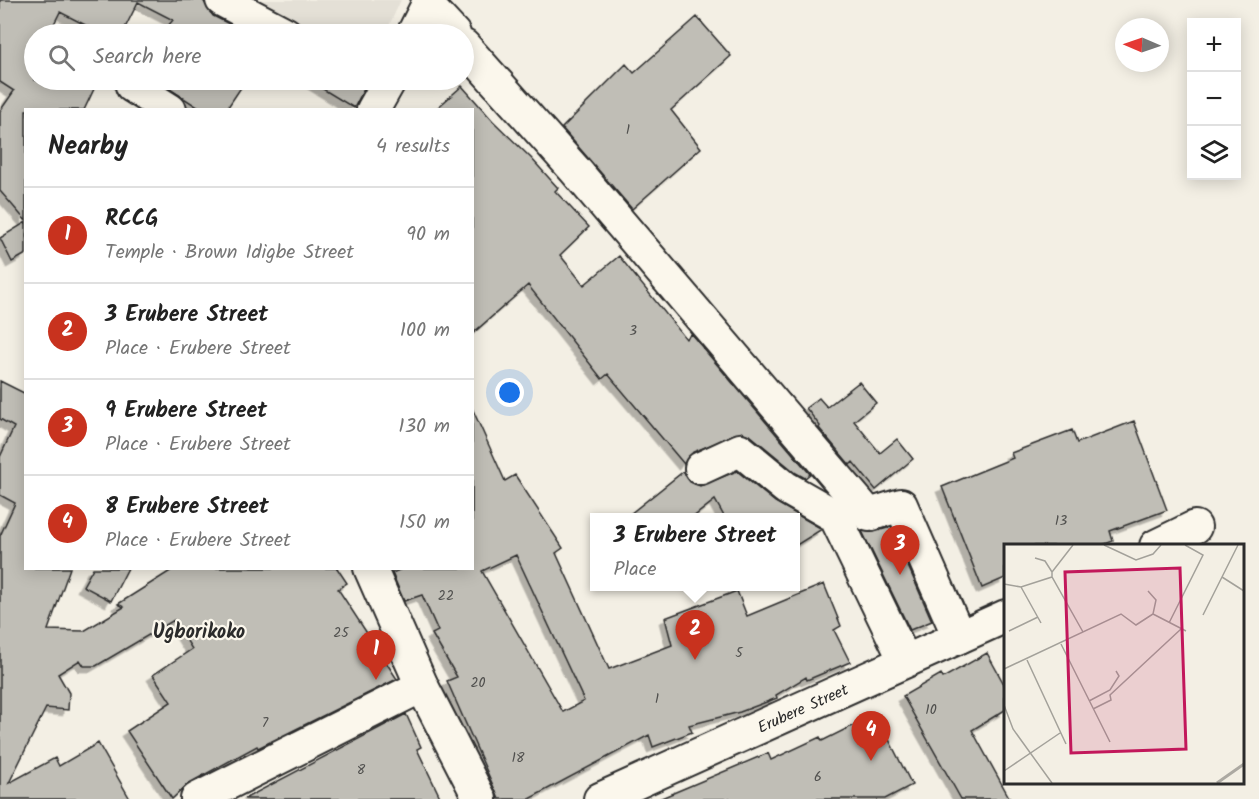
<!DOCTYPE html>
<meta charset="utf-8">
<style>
:root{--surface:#fff;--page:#f2f2f2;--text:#222;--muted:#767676;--line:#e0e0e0;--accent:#c8321e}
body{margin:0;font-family:Kalam,sans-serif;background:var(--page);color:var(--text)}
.controls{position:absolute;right:18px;top:18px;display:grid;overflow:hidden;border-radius:0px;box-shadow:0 3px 15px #0003}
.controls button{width:54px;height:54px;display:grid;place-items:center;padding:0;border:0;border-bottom:2px solid var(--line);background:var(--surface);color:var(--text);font:30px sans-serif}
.compass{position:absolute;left:1115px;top:18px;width:54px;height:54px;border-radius:50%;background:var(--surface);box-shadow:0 3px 15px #0003;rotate:272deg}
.you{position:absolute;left:510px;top:393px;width:21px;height:21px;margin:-15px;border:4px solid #fff;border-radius:50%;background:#1a73e8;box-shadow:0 0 0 9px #1a73e833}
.badge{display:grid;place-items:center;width:39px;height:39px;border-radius:50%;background:var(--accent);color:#fff;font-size:20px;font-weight:700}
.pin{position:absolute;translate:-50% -50px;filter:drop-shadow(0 2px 3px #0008)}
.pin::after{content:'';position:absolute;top:32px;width:21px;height:18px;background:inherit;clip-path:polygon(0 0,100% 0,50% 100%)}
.popup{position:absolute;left:590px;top:513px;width:210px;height:78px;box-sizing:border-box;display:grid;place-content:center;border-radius:0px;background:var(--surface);filter:drop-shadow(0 2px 4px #0005);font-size:20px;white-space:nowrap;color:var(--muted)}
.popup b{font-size:22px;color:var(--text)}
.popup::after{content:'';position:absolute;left:50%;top:100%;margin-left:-12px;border:12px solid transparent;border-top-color:var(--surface)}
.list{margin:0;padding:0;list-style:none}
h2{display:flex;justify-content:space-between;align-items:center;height:78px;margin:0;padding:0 24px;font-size:26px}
h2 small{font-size:20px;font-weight:400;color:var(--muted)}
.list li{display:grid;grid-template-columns:39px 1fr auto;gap:18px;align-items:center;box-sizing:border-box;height:96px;padding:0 24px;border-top:2px solid var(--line)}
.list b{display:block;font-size:22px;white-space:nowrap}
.list p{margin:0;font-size:20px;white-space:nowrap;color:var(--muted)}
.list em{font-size:20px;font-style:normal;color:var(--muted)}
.icon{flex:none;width:33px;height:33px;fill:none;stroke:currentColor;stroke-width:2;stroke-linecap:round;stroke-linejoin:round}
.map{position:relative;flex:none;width:1259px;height:799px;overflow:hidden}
.search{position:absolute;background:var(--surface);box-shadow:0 3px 15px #0003;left:24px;top:24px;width:450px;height:66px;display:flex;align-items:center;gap:15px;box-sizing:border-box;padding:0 21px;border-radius:33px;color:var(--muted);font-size:22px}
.panel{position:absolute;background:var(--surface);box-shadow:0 3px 15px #0003;left:24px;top:108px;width:450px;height:462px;border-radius:0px}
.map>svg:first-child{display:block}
.built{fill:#e4e0d6}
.building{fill:#c0beb6;stroke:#2b2b2b;stroke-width:1.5;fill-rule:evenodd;filter:url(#shadow)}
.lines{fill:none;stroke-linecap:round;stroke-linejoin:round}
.minor-casing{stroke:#2b2b2b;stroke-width:36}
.minor{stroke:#fbf7ec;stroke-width:32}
.labels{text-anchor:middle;stroke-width:4.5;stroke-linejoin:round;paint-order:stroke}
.number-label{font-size:14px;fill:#50504e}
.street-label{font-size:16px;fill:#2b2b2b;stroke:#fbf7ec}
.quarter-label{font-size:20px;font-weight:bold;fill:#2b2b2b;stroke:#fbf7ec}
.inset-river{fill:none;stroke:#aca9a2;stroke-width:3}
.inset-road{fill:none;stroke:#a3a19a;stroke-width:1.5}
.view{fill:#c2185b;fill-opacity:0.15;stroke:#c2185b;stroke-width:3}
.inset-edge{fill:none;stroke:#2b2b2b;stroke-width:3}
</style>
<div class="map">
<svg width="1259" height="799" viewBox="0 0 1259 799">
<defs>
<filter id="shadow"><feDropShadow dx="-5.5" dy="5.5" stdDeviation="0" flood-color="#0004"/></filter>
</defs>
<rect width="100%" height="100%" fill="#f3efe4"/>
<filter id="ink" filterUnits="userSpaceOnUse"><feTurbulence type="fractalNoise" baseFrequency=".0167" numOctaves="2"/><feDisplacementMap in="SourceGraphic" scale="12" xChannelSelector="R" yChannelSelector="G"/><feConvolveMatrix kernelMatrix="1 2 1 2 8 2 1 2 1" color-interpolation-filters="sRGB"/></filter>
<g filter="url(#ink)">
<path class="built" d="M 248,0 L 401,0 L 385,34 L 321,34 Z"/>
<path class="building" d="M 0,0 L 203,0 L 213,16 L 249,34 L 161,34 L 173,20 L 138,2 L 122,34 L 103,34 L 60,12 L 49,34 L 34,34 L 34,80 L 79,80 L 94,89 L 84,110 L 26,110 L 26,221 L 0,191 L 0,111 L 14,91 L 0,82 Z
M 697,17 L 731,56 L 671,110 L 701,148 L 632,209 L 562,128 L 626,64 L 634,73 Z
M 156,80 L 246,80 L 226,110 L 202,110 Z
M 308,80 L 354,80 L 365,87 L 354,108 Z
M 462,86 L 493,121 L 531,158 L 558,188 L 555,191 L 589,227 L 560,255 L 584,285 L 619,256 L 686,339 L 691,334 L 810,474 L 805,478 L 796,473 L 751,436 L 742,432 L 693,452 L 684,464 L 608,374 L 602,379 L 528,285 L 472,334 L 472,110 L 435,110 Z
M 26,222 L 26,254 L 12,262 L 0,238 Z
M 0,381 L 26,394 L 26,568 L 70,568 L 48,630 L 84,631 L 124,607 L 118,604 L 175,568 L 337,568 L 347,583 L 338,589 L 397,679 L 258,748 L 257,746 L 189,783 L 172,799 L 127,731 L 171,702 L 153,675 L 192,649 L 174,620 L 96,666 L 84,666 L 80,660 L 58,674 L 69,693 L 68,710 L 46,708 L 9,783 L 55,758 L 59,766 L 98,743 L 130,799 L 0,799 L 0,536 L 15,503 L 0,495 L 0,457 L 14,427 L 0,419 Z
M 859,382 L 876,403 L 854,421 L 880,453 L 897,439 L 913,459 L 876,490 L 853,462 L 850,465 L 819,428 L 820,426 L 806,408 L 819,398 L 827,407 Z
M 472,408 L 505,481 L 515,475 L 563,548 L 556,553 L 609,669 L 672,645 L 665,618 L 737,591 L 747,616 L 824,584 L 841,626 L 834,630 L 850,662 L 807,680 L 806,677 L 776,695 L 777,698 L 740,712 L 689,725 L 692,732 L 653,747 L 649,735 L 529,799 L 499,799 L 447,681 L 457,677 L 432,634 L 438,631 L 422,595 L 404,601 L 392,573 L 404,568 L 472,568 ZM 516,555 L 584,701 L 563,712 L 482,571 Z
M 1134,421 L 1167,510 L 1110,531 L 1113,541 L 1100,546 L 1005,546 L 1005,578 L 982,588 L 942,487 L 1013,458 L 1011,453 L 1072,430 L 1077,443 Z
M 684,471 L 690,482 L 700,486 L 737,471 L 775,502 L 822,529 L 795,546 L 795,518 L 725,518 L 715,500 L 692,518 L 625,518 Z
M 891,527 L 932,621 L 910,630 L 862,531 L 874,532 Z
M 93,568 L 128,568 L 111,601 L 83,586 Z
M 987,653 L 1005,686 L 1005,710 L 972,730 L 1010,799 L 961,799 L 903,696 L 941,674 L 943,678 Z
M 406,714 L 421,747 L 417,749 L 441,799 L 244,799 Z
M 876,714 L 912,785 L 885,799 L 659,799 L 768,753 L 771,760 L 820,737 L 822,741 Z"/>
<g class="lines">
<defs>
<g id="minor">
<path d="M 222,0 L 286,34"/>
<path d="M 427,5 L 454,34"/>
<path d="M 413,34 L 430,0"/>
<path d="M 464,46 L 575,170 L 869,515 L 901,505 L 959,637"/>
<path d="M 132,86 L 170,110"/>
<path d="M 373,110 L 390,80"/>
<path d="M 701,468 L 740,450 L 786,488 L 835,516 L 905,661"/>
<path d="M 1156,546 L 1195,527"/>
<path d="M 370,568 L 422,686 L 480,799"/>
<path d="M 197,799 L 422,686"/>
<path id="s1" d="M 600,799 L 1006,616"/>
</g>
</defs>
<use href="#minor" class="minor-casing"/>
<use href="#minor" class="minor"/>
</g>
</g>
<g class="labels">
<g class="number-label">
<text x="628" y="134">1</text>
<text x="633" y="335">3</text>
<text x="1061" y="525">13</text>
<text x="446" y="600">22</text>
<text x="341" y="637">25</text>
<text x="739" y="657">5</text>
<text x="478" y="687">20</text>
<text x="657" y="703">1</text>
<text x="931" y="714">10</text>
<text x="265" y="727">7</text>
<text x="518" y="762">18</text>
<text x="361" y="774">8</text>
<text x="818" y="781">6</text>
</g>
<g class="street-label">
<text dy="6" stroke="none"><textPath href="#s1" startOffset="222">Erubere Street</textPath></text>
</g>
<g class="quarter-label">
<text x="199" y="638">Ugborikoko</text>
</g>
</g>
<g transform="translate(1004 544)">
<rect width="240" height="240" fill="#f3efe4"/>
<path class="inset-river" d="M 213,239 L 240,220"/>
<path class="inset-road" d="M 100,1 L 132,16 L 149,10 L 157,1M 31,14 L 41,17 L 48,28M 48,33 L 48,28 L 69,1M 218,33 L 240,47M 0,40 L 17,43 L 48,33 L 79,88M 17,43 L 37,79M 149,70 L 182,87M 199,71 L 234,1M 165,79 L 199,11 L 181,1M 5,87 L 34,73M 57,100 L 106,198M 23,116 L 62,200M 0,125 L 117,70 L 132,81 L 149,70 L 152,56 L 144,47M 85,157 L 106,146 L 115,132 L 112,127M 0,161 L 9,185 L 48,239M 89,165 L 107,156 L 106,151 L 177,85M 0,227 L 56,189"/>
<path class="view" d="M 176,24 L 182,205 L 67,209 L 61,28 Z"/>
<rect width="240" height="240" class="inset-edge"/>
</g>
</svg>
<div class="controls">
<button>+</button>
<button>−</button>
<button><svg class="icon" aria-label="layers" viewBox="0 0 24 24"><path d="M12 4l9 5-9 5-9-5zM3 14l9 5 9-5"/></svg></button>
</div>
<svg class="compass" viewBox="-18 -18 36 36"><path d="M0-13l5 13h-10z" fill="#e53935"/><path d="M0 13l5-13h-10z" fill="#767676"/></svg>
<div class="you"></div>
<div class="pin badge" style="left:376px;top:680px">1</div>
<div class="pin badge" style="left:695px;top:660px">2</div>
<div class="popup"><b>3 Erubere Street</b>Place</div>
<div class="pin badge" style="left:900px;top:575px">3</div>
<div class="pin badge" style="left:871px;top:761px">4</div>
<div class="search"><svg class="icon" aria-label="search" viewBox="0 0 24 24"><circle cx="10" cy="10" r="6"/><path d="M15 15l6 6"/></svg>Search here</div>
<section class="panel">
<h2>Nearby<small>4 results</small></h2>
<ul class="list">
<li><span class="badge">1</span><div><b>RCCG</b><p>Temple · Brown Idigbe Street</p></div><em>90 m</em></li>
<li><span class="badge">2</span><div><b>3 Erubere Street</b><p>Place · Erubere Street</p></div><em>100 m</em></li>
<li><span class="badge">3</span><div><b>9 Erubere Street</b><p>Place · Erubere Street</p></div><em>130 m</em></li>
<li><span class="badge">4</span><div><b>8 Erubere Street</b><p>Place · Erubere Street</p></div><em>150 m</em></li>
</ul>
</section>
</div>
